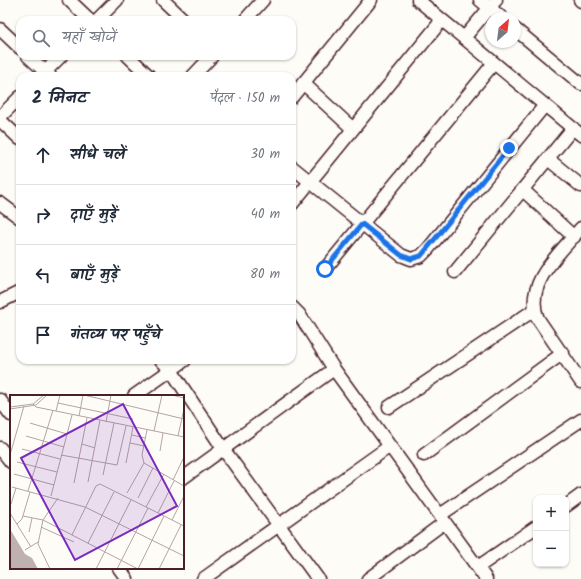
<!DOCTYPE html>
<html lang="hi">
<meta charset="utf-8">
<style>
:root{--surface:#fff;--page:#f2f2f3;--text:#1f2937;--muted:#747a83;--line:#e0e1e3}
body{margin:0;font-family:Kalam,"Playpen Sans Deva",sans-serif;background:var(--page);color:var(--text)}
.controls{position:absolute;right:12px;bottom:12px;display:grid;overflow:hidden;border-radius:8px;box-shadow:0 1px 3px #0004}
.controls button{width:36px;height:36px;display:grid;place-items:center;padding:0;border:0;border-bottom:1px solid var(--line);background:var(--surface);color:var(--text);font:20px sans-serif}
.compass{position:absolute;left:485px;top:12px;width:36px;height:36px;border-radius:50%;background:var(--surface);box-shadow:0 1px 3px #0004;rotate:28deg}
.stop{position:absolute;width:12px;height:12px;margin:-9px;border:3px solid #1a73e8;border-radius:50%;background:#fff}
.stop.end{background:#1a73e8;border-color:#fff;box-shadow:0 1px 4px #0008}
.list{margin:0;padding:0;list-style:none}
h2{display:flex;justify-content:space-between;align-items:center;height:52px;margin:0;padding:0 16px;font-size:17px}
h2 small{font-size:13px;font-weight:400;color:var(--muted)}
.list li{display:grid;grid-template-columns:26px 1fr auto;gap:12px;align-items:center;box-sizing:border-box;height:60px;padding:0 16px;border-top:1px solid var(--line)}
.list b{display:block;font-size:15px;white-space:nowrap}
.list em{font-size:13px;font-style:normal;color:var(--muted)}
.icon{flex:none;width:22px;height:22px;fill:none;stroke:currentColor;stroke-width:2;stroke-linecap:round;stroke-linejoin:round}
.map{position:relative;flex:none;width:581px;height:579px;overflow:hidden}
.search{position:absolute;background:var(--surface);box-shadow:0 1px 3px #0004;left:16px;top:16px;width:280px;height:44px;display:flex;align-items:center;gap:10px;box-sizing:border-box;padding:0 14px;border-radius:12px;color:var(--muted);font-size:15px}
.panel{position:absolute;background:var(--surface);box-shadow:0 1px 3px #0004;left:16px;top:72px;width:280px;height:292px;border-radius:12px}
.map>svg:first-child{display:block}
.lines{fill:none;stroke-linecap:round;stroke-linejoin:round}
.minor-casing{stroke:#4a1f2b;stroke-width:15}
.minor{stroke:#fdfcf7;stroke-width:12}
.route{stroke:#1a73e8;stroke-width:5}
.inset-road{fill:none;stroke:#b5a4a5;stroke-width:1}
.view{fill:#7b2cbf;fill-opacity:0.15;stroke:#7b2cbf;stroke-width:2}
.inset-edge{fill:none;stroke:#4a1f2b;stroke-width:2}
</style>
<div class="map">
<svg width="581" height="579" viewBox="0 0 581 579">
<rect width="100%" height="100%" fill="#fdfcf7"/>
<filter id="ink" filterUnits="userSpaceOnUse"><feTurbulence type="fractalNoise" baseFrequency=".025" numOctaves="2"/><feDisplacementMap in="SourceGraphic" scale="8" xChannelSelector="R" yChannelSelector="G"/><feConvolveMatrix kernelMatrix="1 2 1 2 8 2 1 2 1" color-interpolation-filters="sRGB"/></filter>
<g filter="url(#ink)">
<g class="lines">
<defs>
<path id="minor" d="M 69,0 L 90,20
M 163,0 L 184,20
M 418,0 L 581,135
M 480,0 L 502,18
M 580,0 L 581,1
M 97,20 L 117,0
M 245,20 L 263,0
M 0,29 L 20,48
M 515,29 L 581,84
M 464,38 L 496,0
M 28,56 L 50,76
M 128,56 L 149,76
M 41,76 L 61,56
M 193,76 L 212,56
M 303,83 L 353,129
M 292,97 L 371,0
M 0,117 L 20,97
M 0,120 L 20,139
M 548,159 L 581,186
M 292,167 L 401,255 L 411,259 L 421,256 L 428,249 L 545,105
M 523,190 L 574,237
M 0,203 L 20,218
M 292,204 L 442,20
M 581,228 C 560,253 523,284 538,319 L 581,382
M 325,269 L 494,63
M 455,272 L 573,128
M 0,302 L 20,292
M 292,307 L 299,314 L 334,369 L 486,579
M 161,360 L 171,370 L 224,450 L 318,579
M 134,396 L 185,360
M 0,400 L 11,415
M 389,407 L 534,310
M 0,448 L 11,462
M 424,455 L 563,353
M 183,478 L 334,369
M 566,506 L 581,495
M 440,515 L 581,420
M 478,567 L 536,527
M 119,568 L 127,579
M 203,579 L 390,446
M 368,579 L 445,522"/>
</defs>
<use href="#minor" class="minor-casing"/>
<use href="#minor" class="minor"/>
</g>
</g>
<g class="lines" filter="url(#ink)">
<path class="route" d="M 325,269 L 362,224 L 401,255 L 411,259 L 421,256 L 509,148"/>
</g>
<g transform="translate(10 395)">
<rect width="174" height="174" fill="#fdfcf7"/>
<path d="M 0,134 L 15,159 L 22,163 L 28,174 L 0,174 Z" fill="#c0b1b1"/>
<path class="inset-road" d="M 74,0 L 174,24M 162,0 L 174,3M 48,8 L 123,24M 23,9 L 26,12 L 174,42M 0,12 L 23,9 L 34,0M 0,14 L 26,10 L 37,0M 46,16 L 50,0M 69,21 L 73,0M 96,27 L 101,0M 20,28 L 57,39M 137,35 L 132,60 L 134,68 L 174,91M 144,36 L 152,0M 122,40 L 135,43M 16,41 L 54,52M 168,41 L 174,14M 120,48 L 134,51M 72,49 L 85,53M 12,54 L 50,64M 150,56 L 153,38M 0,60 L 14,11M 51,60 L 107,70 L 116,31M 7,67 L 47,77M 116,68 L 123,32M 4,79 L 44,90M 93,80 L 104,28M 163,85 L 174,62M 78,87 L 90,25M 64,88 L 77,23M 2,92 L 75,112 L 174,161M 18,96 L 43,15M 117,98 L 134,68M 41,101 L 62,20M 128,103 L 143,73M 1,109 L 6,93M 136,112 L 154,79M 0,118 L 21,152M 148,118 L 164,86M 13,121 L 33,125 L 128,174M 162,125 L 174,101M 7,129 L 12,124 L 20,97M 31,132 L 64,147M 19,137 L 22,123M 62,140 L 86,91 L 90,89 L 174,131M 78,148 L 104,97M 15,155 L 28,147M 40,174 L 28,149 L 33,125 L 48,103M 86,174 L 121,105M 107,174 L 138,113M 128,174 L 154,121M 149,174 L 171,130"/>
<path class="view" d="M 113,9 L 167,111 L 65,165 L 11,63 Z"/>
<rect width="174" height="174" class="inset-edge"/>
</g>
</svg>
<div class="controls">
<button>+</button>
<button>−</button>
</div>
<svg class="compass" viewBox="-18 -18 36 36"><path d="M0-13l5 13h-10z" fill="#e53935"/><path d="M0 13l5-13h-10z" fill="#747a83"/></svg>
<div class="stop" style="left:325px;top:269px"></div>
<div class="stop end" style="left:509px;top:148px"></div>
<div class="search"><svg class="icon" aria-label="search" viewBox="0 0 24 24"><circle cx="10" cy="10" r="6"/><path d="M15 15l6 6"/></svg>यहाँ खोजें</div>
<section class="panel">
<h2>2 मिनट<small>पैदल · 150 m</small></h2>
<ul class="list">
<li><svg class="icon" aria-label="ahead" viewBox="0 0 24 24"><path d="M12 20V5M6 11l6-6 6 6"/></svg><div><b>सीधे चलें</b></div><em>30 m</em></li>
<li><svg class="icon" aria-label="right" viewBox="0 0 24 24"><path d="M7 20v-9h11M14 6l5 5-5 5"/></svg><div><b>दाएँ मुड़ें</b></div><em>40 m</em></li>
<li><svg class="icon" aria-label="left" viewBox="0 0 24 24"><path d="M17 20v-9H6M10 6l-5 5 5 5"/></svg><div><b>बाएँ मुड़ें</b></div><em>80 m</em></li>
<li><svg class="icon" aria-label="arrive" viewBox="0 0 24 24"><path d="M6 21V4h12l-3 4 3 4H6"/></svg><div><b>गंतव्य पर पहुँचे</b></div></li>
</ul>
</section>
</div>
